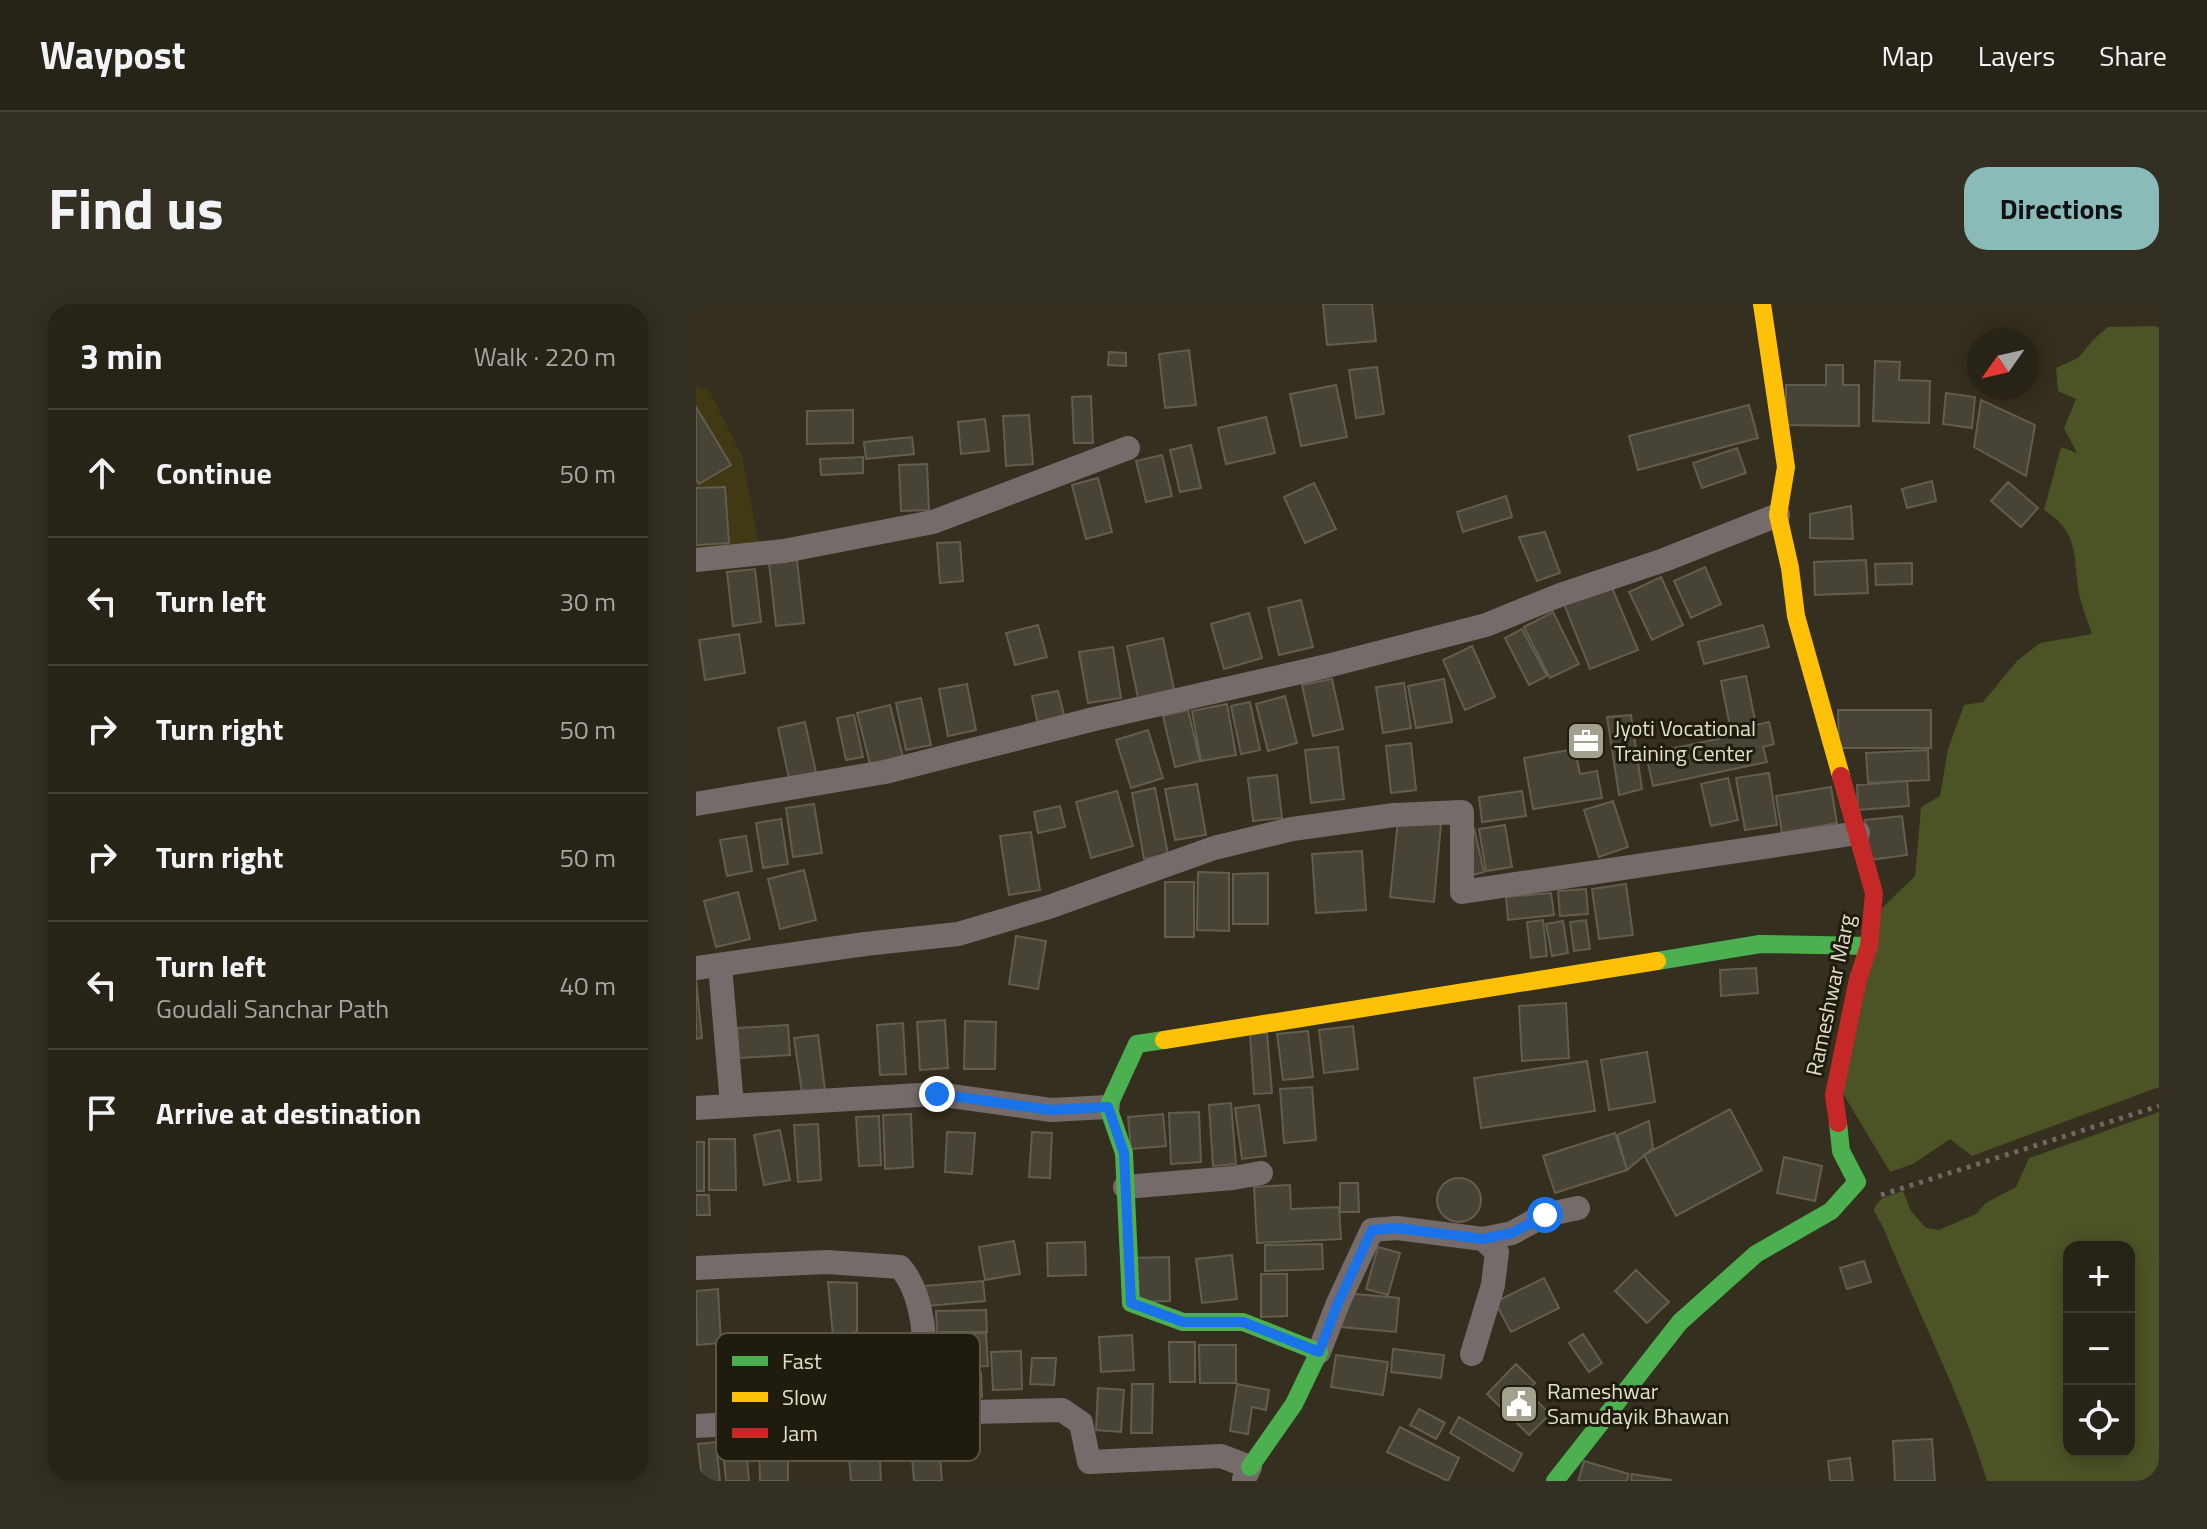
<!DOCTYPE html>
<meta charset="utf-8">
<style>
:root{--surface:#272316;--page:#332f23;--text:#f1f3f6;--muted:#a4a4a1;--line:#434035;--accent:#8bbbb9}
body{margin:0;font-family:"Titillium Web",sans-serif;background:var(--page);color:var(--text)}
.controls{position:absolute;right:24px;bottom:24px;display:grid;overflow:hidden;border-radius:16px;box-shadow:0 4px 20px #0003}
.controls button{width:72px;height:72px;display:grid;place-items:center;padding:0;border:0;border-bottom:2px solid var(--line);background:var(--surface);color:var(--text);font:40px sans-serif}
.compass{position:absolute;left:1271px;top:24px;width:72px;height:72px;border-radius:50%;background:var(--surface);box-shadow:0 4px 20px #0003;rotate:236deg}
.stop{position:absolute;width:24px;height:24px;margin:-18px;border:6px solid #1a73e8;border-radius:50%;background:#fff}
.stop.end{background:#1a73e8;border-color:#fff;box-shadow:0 2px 8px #0008}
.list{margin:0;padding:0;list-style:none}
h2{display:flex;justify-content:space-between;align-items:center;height:104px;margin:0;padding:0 32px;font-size:34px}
h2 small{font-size:26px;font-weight:400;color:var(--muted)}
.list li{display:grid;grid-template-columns:52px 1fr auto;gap:24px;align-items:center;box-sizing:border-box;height:128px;padding:0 32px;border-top:2px solid var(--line)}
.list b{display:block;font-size:30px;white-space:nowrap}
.list p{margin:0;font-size:26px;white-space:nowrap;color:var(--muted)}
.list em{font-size:26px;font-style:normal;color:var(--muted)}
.icon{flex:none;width:44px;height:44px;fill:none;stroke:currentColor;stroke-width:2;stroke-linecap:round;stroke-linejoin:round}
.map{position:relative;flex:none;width:1463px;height:1177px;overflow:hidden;border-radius:24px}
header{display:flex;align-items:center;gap:48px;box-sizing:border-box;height:112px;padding:0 40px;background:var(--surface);border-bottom:2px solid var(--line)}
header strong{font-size:38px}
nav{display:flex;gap:44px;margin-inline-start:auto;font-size:28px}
.intro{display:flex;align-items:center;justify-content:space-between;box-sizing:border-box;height:192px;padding:0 48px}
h1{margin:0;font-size:56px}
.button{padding:20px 36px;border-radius:24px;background:var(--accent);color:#111;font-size:28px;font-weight:700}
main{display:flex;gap:48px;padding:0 48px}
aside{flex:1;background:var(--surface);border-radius:24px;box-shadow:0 4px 20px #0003}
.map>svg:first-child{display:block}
.built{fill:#413814}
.green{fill:#4c5325;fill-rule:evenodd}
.building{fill:#474336;stroke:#615d4f;stroke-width:2}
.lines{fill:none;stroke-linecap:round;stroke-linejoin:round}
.path{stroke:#6e6762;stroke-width:5;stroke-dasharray:4 6;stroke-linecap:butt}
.street{stroke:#756b6a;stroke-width:24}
.fast{stroke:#4caf50;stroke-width:18}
.slow{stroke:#ffc107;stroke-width:18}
.jam{stroke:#c62828;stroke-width:18}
.route{stroke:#1a73e8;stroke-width:10}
.labels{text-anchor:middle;stroke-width:6;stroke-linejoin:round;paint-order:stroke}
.poi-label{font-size:22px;fill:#e1ddcb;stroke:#1f1c0f;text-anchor:start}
.street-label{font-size:22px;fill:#e1ddcb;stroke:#1f1c0f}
.key{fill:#1f1c0f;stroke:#595647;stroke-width:2}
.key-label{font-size:22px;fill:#e1ddcb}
</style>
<header>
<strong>Waypost</strong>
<nav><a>Map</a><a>Layers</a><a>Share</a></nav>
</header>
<div class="intro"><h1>Find us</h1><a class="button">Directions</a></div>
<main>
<aside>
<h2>3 min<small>Walk · 220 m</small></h2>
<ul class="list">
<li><svg class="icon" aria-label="ahead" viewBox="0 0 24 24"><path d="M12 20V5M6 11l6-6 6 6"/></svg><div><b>Continue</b></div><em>50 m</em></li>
<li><svg class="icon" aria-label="left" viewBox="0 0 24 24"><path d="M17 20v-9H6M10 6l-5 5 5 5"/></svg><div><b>Turn left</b></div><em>30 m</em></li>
<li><svg class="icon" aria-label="right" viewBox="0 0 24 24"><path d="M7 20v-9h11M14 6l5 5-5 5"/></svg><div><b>Turn right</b></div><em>50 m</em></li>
<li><svg class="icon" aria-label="right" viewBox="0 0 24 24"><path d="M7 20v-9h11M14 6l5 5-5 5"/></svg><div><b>Turn right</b></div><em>50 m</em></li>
<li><svg class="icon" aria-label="left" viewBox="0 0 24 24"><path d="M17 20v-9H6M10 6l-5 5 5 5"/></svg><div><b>Turn left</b><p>Goudali Sanchar Path</p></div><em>40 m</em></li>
<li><svg class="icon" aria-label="arrive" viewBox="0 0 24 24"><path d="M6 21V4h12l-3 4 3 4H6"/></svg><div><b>Arrive at destination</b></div></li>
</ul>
</aside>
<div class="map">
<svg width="1463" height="1177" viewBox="0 0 1463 1177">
<rect width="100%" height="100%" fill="#342f1e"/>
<path class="built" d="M 0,82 L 13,86 L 46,152 L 63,240 L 0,250 Z"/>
<path class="green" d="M 1459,22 L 1463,24 L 1463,783 L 1276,852 L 1254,835 L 1217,860 L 1194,868 L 1146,788 L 1186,604 L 1219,572 L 1225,503 L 1244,492 L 1252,445 L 1268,401 L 1287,398 L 1321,357 L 1344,339 L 1396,330 C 1392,318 1387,306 1384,294 C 1376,256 1386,230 1348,206 L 1365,143 L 1381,149 L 1368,124 L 1380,95 L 1362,87 L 1360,64 L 1382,54 L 1397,36 L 1412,23 Z
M 1463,808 L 1463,1177 L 1291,1177 C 1265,1089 1221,1008 1187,923 L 1178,907 C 1181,893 1195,891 1207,887 L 1215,907 L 1230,924 L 1243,926 L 1280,910 L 1290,899 L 1320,883 L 1333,854 ZM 1373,943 L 1433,943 L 1433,1147 L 1373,1147 Z"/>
<path class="building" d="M 627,0 L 676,0 L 680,37 L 631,41 Z
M 493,46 L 500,101 L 469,104 L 463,50 Z
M 413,48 L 430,49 L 430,62 L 412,61 Z
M 1179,57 L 1204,58 L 1203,76 L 1234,77 L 1233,119 L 1177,117 Z
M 1130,61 L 1147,61 L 1147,81 L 1163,81 L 1163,122 L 1090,121 L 1090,81 L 1130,81 Z
M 681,63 L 688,110 L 660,114 L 653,66 Z
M 640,81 L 651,133 L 605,142 L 594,90 Z
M 1250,89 L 1279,93 L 1276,124 L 1247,120 Z
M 395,92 L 397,139 L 378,139 L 376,93 Z
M 1285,96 L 1339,121 L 1330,172 L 1278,143 Z
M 1053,101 L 1062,134 L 942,166 L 933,132 Z
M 0,103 L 35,161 L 3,180 L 0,175 Z
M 157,106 L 157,139 L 111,140 L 111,107 Z
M 333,111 L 337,160 L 310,162 L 307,112 Z
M 570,113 L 579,149 L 530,160 L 522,124 Z
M 289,115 L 293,147 L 265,150 L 262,118 Z
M 216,133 L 218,150 L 170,155 L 168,138 Z
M 495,141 L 505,184 L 484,188 L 474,146 Z
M 1041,144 L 1050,169 L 1006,184 L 997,159 Z
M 466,151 L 476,192 L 450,198 L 440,157 Z
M 167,153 L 167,169 L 125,171 L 124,155 Z
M 231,160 L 233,206 L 205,207 L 203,161 Z
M 402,174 L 416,228 L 390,235 L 376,181 Z
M 1236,177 L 1240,197 L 1211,204 L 1206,185 Z
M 1312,178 L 1342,204 L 1325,223 L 1295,197 Z
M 618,179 L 640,225 L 609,239 L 588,193 Z
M 29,183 L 33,239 L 0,241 L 0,184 Z
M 810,192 L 816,213 L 767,228 L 761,208 Z
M 1155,202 L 1157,235 L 1114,234 L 1114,210 Z
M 849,228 L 864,269 L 841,277 L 823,233 Z
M 264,238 L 267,277 L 244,279 L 241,239 Z
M 101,256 L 108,319 L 80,322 L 73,259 Z
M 1170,256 L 1172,289 L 1119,291 L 1118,258 Z
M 1216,259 L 1216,280 L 1180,281 L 1179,260 Z
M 1009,263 L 1025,300 L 995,314 L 978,277 Z
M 59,265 L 65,318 L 37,322 L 31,268 Z
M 965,273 L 987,321 L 956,336 L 933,288 Z
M 915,281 L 942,346 L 894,365 L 868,300 Z
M 605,296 L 617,343 L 583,351 L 572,304 Z
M 857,308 L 883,360 L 854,374 L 828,323 Z
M 553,309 L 566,354 L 528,365 L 515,320 Z
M 342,321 L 351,353 L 319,361 L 310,329 Z
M 1067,321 L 1073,343 L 1008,360 L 1002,338 Z
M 826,325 L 851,372 L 833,381 L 809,334 Z
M 43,330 L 49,369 L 9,376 L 3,336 Z
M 467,334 L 479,390 L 443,398 L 431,342 Z
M 776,342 L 799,393 L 769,406 L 747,356 Z
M 417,343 L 425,394 L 392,399 L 383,348 Z
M 1050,372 L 1060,421 L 1073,418 L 1078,440 L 1067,443 L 1071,458 L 957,482 L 950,450 L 1036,432 L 1025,377 Z
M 636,375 L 647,425 L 617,432 L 606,381 Z
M 748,375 L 756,418 L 720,424 L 712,382 Z
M 708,379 L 715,424 L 687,429 L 680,383 Z
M 271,380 L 280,426 L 252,432 L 243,385 Z
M 362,387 L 369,415 L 342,421 L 336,392 Z
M 589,392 L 601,439 L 572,447 L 560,400 Z
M 225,394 L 235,441 L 210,446 L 200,399 Z
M 554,398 L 564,446 L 545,450 L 535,402 Z
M 531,400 L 540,451 L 505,457 L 496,407 Z
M 194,401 L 207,453 L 174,460 L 161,409 Z
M 492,406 L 504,457 L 479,463 L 467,412 Z
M 1142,406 L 1235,406 L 1235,444 L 1143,444 Z
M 158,411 L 167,453 L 150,456 L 141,414 Z
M 935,411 L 946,485 L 923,491 L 911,413 Z
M 109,418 L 121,473 L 94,479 L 82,424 Z
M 452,426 L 467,474 L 435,484 L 420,436 Z
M 715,439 L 720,486 L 695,489 L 690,442 Z
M 642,443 L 648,495 L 615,499 L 609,446 Z
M 879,445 L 884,470 L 901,467 L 906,494 L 837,505 L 828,454 Z
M 1232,446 L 1233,476 L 1172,479 L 1170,449 Z
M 1073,469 L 1081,521 L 1049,526 L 1040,474 Z
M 581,471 L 586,514 L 557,517 L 552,474 Z
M 1032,474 L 1042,516 L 1015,522 L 1005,480 Z
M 1211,477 L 1213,502 L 1162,506 L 1161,481 Z
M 501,480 L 510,531 L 479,536 L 469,485 Z
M 1135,483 L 1141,519 L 1086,529 L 1080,492 Z
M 459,484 L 472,550 L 448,555 L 436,489 Z
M 421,487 L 437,542 L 395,554 L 380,498 Z
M 826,487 L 830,512 L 786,518 L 783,493 Z
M 917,497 L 932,543 L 903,553 L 888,506 Z
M 118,500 L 126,549 L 97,553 L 90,504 Z
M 364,502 L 369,523 L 342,529 L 338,508 Z
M 1206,512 L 1211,551 L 1174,556 L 1169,516 Z
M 85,515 L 92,560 L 67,564 L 60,519 Z
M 702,516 L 745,520 L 738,598 L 694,593 Z
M 809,521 L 816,563 L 790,567 L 783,525 Z
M 778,524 L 788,568 L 769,573 Z
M 335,528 L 344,586 L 313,591 L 304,532 Z
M 50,532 L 56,567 L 31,572 L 24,536 Z
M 666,547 L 670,606 L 620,609 L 616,550 Z
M 108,566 L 120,616 L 84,625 L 72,575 Z
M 502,568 L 533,569 L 533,627 L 501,626 Z
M 572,569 L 572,620 L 537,620 L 537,570 Z
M 469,578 L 498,578 L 498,633 L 469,633 Z
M 930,580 L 937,631 L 903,635 L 896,585 Z
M 890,585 L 892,610 L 864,612 L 862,587 Z
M 42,588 L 54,635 L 20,643 L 8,597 Z
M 855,589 L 858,611 L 812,616 L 810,593 Z
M 847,616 L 851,652 L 835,654 L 831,618 Z
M 890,616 L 894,645 L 878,647 L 874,618 Z
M 867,617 L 872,649 L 856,652 L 850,620 Z
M 320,632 L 350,637 L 342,685 L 313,680 Z
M 1060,664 L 1062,689 L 1025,692 L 1024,666 Z
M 0,676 L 6,734 L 0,735 Z
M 870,699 L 873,754 L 826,757 L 823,702 Z
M 249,716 L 252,764 L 224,766 L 221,718 Z
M 269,717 L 300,718 L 299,765 L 268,765 Z
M 207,719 L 210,770 L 184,771 L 181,721 Z
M 92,721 L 94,751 L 43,754 L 41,724 Z
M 657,722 L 662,765 L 628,769 L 623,726 Z
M 612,727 L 617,773 L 587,776 L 581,730 Z
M 571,729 L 576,789 L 558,790 L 554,730 Z
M 122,731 L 129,786 L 106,789 L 98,734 Z
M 951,748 L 959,798 L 913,806 L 905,756 Z
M 891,757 L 899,807 L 785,824 L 778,774 Z
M 616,783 L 620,836 L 588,839 L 584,785 Z
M 535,799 L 540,860 L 517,862 L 513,801 Z
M 563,801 L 570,852 L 546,855 L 539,804 Z
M 1034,805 L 1066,866 L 980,912 L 948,851 Z
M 503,808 L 505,858 L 475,860 L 473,809 Z
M 215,810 L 217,863 L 189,865 L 187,811 Z
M 467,810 L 470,842 L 435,845 L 432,813 Z
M 183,812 L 185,861 L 163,862 L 160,813 Z
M 953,817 L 957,844 L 931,866 L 921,831 Z
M 122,820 L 125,876 L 102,878 L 98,821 Z
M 84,826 L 94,876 L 68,881 L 58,831 Z
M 251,828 L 279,829 L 276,870 L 249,868 Z
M 336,828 L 356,829 L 354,874 L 333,873 Z
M 919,829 L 931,866 L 859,889 L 847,852 Z
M 13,835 L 39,835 L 40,886 L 13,886 Z
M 0,838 L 8,838 L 8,887 L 0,887 Z
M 1088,853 L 1126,862 L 1119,897 L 1081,889 Z
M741 896a22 22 0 1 1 44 0a22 22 0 1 1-44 0Z
M 644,879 L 662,879 L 663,908 L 644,908 Z
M 594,881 L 595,905 L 643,903 L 645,935 L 561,939 L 558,883 Z
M 0,891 L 13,891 L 14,911 L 0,911 Z
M 318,937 L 324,970 L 289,976 L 283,943 Z
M 389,938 L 390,971 L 352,972 L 351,939 Z
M 626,940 L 627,965 L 569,967 L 569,941 Z
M 682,943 L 704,949 L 692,991 L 670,985 Z
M 536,951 L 541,995 L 506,999 L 500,955 Z
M 473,953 L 474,997 L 438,998 L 436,954 Z
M 1168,957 L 1175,978 L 1151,985 L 1144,964 Z
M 940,966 L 973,998 L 951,1019 L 919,987 Z
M 565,970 L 591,970 L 591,1012 L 565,1013 Z
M 848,974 L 863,1004 L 815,1028 L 799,998 Z
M 287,977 L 289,997 L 230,1002 L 228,982 Z
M 132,978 L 161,979 L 161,1028 L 137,1032 Z
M 22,985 L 25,1039 L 1,1041 L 0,987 Z
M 648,989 L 703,994 L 700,1028 L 645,1023 Z
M 290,1006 L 291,1028 L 241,1028 L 240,1007 Z
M 290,1029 L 292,1062 L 242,1064 L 240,1032 Z
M 887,1030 L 906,1059 L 893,1068 L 873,1039 Z
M 436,1031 L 438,1066 L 405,1068 L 403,1033 Z
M 473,1038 L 499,1038 L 499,1078 L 474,1078 Z
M 503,1041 L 540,1041 L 540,1079 L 504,1079 Z
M 697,1045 L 748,1051 L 745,1074 L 695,1068 Z
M 325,1047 L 326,1085 L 297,1086 L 295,1048 Z
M 640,1051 L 692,1058 L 687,1091 L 635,1083 Z
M 336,1054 L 360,1054 L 358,1081 L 334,1080 Z
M 820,1060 L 839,1079 L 831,1087 L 854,1110 L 833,1131 L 791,1090 Z
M 285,1069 L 286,1093 L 233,1095 L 233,1073 Z
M 436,1080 L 457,1080 L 456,1129 L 435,1129 Z
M 541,1080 L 573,1086 L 570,1106 L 556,1103 L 552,1130 L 534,1127 Z
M 402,1084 L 428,1086 L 425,1128 L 400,1126 Z
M 723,1105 L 749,1119 L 740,1135 L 714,1121 Z
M 763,1113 L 826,1150 L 817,1167 L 754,1129 Z
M 704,1123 L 763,1154 L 752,1177 L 691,1148 Z
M 63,1126 L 92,1126 L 92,1177 L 64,1177 Z
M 49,1134 L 53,1177 L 30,1177 L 26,1136 Z
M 1236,1135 L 1239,1177 L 1199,1177 L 1197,1137 Z
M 20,1138 L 24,1177 L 6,1177 L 2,1140 Z
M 183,1138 L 185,1177 L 155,1177 L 152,1141 Z
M 243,1140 L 246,1177 L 218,1177 L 215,1142 Z
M 1154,1154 L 1157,1177 L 1134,1177 L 1132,1157 Z
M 888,1157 L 933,1170 L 931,1177 L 882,1177 Z
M 936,1170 L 975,1176 L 974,1177 L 935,1177 Z"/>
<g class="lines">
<path class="path" d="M 1185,891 L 1463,802"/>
<path class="street" d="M 0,256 L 88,247 L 237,218 L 432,144
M 0,500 L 189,468 L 398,415 L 631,362 L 790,321 L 864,291 L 968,256 L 1082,211
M 24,662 L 36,801
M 0,664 L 169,640 L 262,630 L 353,603 L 518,544 L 596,525 L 698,511 L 766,508 L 766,588 L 1162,529
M 0,804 L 241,790 L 355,806 L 412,803
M 429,883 L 537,874 L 565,869
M 0,964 L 131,958 L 204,963 C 235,998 228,1064 230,1109
M 623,1048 L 642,999 L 676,926 L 701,924 L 787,935 L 816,929 L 849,911 L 882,904
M 776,1050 L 797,981 L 801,948 L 787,935
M 0,1122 L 230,1109 L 366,1106 L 385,1119 L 393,1158 L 525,1152 L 554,1163 L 548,1175"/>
<path class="fast" d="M 961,657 L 1064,640 L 1173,642
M 468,736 L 441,740 L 412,803 L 428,849 L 435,999 L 487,1018 L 547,1018 L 623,1048 L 598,1100 L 554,1163
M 859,1177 L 984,1018 L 1060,950 L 1135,907 L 1161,878 L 1145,847 L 1142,819"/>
<path class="slow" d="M 1066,0 L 1090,163 L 1082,211 L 1094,264 L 1100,312 L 1145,472
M 468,736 L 961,657"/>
<path class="jam" d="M 1142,819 L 1138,791 L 1162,675 L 1173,642 L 1178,589 L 1145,472"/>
</g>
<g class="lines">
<path class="route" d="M 241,790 L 355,806 L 412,803 L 428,849 L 435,999 L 487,1018 L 547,1018 L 623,1048 L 642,999 L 676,926 L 701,924 L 787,935 L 816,929 L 849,911"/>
</g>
<defs>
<symbol id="office-square" viewBox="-11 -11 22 22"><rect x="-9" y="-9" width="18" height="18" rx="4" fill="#a4a08e" stroke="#1f1c0f"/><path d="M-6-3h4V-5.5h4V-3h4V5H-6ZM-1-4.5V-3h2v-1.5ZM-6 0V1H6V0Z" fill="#fff"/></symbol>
<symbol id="civic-square" viewBox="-11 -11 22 22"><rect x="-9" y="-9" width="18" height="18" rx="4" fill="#a4a08e" stroke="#1f1c0f"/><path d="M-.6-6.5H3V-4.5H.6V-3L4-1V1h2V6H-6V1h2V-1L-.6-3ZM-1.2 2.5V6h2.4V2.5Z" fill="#fff"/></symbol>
</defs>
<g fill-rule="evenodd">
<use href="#office-square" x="868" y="415" width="44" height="44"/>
<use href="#civic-square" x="801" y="1078" width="44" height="44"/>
</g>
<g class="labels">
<g class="poi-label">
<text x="918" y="432">Jyoti Vocational<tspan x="918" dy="25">Training Center</tspan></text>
<text x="851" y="1095">Rameshwar<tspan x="851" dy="25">Samudayik Bhawan</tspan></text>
</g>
<g class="street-label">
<text transform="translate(1134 691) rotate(-78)" y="8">Rameshwar Marg</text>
</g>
</g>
<rect x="20" y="1029" width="264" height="128" rx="12" class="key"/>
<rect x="36" y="1052" width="36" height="10" fill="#4caf50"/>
<rect x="36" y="1088" width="36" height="10" fill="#ffc107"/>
<rect x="36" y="1124" width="36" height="10" fill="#c62828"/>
<g class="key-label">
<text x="86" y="1065">Fast</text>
<text x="86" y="1101">Slow</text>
<text x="86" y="1137">Jam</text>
</g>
</svg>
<div class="controls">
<button>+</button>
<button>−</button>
<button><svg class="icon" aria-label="locate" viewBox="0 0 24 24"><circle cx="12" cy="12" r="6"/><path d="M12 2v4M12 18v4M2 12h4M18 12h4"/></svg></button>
</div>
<svg class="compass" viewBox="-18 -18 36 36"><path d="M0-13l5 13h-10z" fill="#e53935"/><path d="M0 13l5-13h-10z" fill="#a4a4a1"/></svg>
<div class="stop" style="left:849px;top:911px"></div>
<div class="stop end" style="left:241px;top:790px"></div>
</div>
</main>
